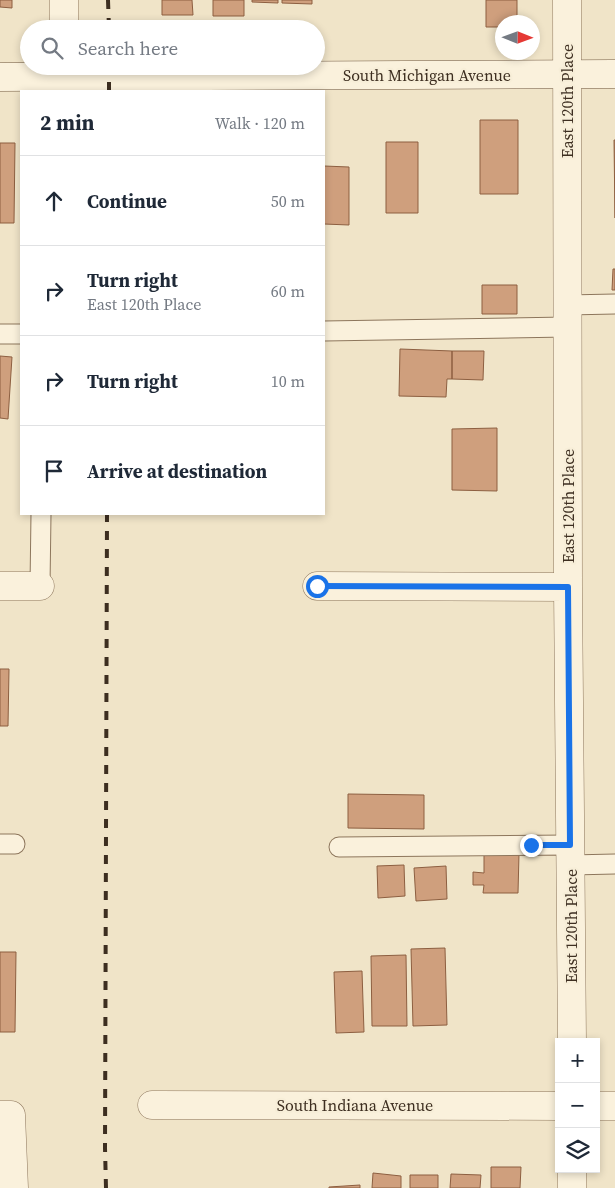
<!DOCTYPE html>
<meta charset="utf-8">
<style>
:root{--surface:#fff;--page:#f2f2f3;--text:#1f2937;--muted:#747a83;--line:#e0e1e3}
body{margin:0;font-family:"Source Serif 4",serif;background:var(--page);color:var(--text)}
.controls{position:absolute;right:15px;bottom:15px;display:grid;overflow:hidden;border-radius:0px;box-shadow:0 2px 8px #0003}
.controls button{width:45px;height:45px;display:grid;place-items:center;padding:0;border:0;border-bottom:1px solid var(--line);background:var(--surface);color:var(--text);font:25px sans-serif}
.compass{position:absolute;left:495px;top:15px;width:45px;height:45px;border-radius:50%;background:var(--surface);box-shadow:0 2px 8px #0003;rotate:91deg}
.stop{position:absolute;width:15px;height:15px;margin:-11px;border:4px solid #1a73e8;border-radius:50%;background:#fff}
.stop.end{background:#1a73e8;border-color:#fff;box-shadow:0 1px 5px #0008}
.list{margin:0;padding:0;list-style:none}
h2{display:flex;justify-content:space-between;align-items:center;height:65px;margin:0;padding:0 20px;font-size:21px}
h2 small{font-size:16px;font-weight:400;color:var(--muted)}
.list li{display:grid;grid-template-columns:32px 1fr auto;gap:15px;align-items:center;box-sizing:border-box;height:90px;padding:0 20px;border-top:1px solid var(--line)}
.list b{display:block;font-size:19px;white-space:nowrap}
.list p{margin:0;font-size:16px;white-space:nowrap;color:var(--muted)}
.list em{font-size:16px;font-style:normal;color:var(--muted)}
.icon{flex:none;width:28px;height:28px;fill:none;stroke:currentColor;stroke-width:2;stroke-linecap:round;stroke-linejoin:round}
.map{position:relative;flex:none;width:615px;height:1188px;overflow:hidden}
.search{position:absolute;background:var(--surface);box-shadow:0 2px 8px #0003;left:20px;top:20px;width:305px;height:55px;display:flex;align-items:center;gap:12px;box-sizing:border-box;padding:0 18px;border-radius:28px;color:var(--muted);font-size:19px}
.panel{position:absolute;background:var(--surface);box-shadow:0 2px 8px #0003;left:20px;top:90px;width:305px;height:425px;border-radius:0px}
.map>svg:first-child{display:block}
.building{fill:#cf9f7d;stroke:#8d5f41}
.lines{fill:none;stroke-linecap:round;stroke-linejoin:round}
.lane-casing{stroke:#8d765c;stroke-width:21}
.street-casing{stroke:#8d765c;stroke-width:29}
.secondary-casing{stroke:#6f573f;stroke-width:29}
.lane{stroke:#faf1dc;stroke-width:19}
.street{stroke:#faf1dc;stroke-width:28}
.secondary{stroke:#faf1dc;stroke-width:28}
.rail{stroke:#3d2e20;stroke-width:4;stroke-dasharray:9 9;stroke-linecap:butt}
.route{stroke:#1a73e8;stroke-width:6}
.labels{text-anchor:middle;stroke-width:4.5;stroke-linejoin:round;paint-order:stroke}
.street-label{font-size:16px;fill:#3d2e20;stroke:#f7eed8}
</style>
<div class="map">
<svg width="615" height="1188" viewBox="0 0 615 1188">
<rect width="100%" height="100%" fill="#f0e4c8"/>
<path class="building" d="M 0,0 L 12,0 L 12,8 L 0,7 Z
M 162,0 L 192,0 L 193,15 L 162,15 Z
M 213,0 L 244,0 L 244,16 L 213,16 Z
M 252,0 L 278,0 L 278,3 L 252,2 Z
M 282,0 L 312,0 L 312,4 L 282,3 Z
M 486,0 L 517,0 L 517,22 L 502,22 L 502,27 L 486,27 Z
M 480,120 L 518,120 L 518,194 L 480,194 Z
M 614,140 L 615,140 L 615,218 Z
M 386,142 L 418,142 L 418,213 L 386,213 Z
M 0,143 L 15,143 L 14,223 L 0,223 Z
M 324,166 L 349,167 L 349,225 L 324,224 Z
M 613,269 L 615,269 L 615,290 L 612,290 Z
M 482,285 L 517,285 L 517,314 L 482,314 Z
M 400,349 L 452,351 L 452,379 L 447,379 L 446,397 L 399,396 Z
M 452,351 L 484,351 L 483,380 L 452,379 Z
M 0,356 L 12,357 L 8,419 L 0,418 Z
M 497,428 L 497,491 L 452,490 L 452,429 Z
M 0,669 L 9,669 L 8,726 L 0,726 Z
M 348,794 L 424,795 L 424,829 L 348,828 Z
M 484,853 L 519,854 L 518,893 L 483,893 L 484,885 L 473,885 L 473,872 L 484,873 Z
M 404,865 L 405,896 L 378,898 L 377,866 Z
M 446,866 L 447,899 L 416,901 L 414,868 Z
M 445,948 L 447,1025 L 413,1026 L 411,949 Z
M 0,952 L 16,952 L 15,1032 L 0,1032 Z
M 406,955 L 407,1026 L 372,1026 L 371,956 Z
M 362,971 L 364,1032 L 336,1033 L 334,972 Z
M 491,1167 L 521,1167 L 520,1188 L 491,1188 Z
M 373,1173 L 401,1176 L 401,1188 L 372,1188 Z
M 451,1174 L 481,1175 L 480,1188 L 450,1188 Z
M 410,1175 L 438,1175 L 438,1188 L 410,1188 Z
M 360,1185 L 360,1188 L 329,1188 L 329,1187 Z"/>
<g class="lines">
<defs>
<path id="lane" d="M 567,305 L 615,304
M 324,331 L 567,327
M 0,334 L 21,334
M 40,586 L 41,514
M 0,844 L 15,844
M 339,847 L 570,845
M 571,865 L 615,864"/>
<path id="street" d="M 567,0 L 568,587 L 572,1042
M 64,29 L 64,0
M 0,586 L 40,586
M 317,586 L 568,587
M 152,1105 L 559,1106
M 596,1106 L 615,1106
M 0,1115 L 11,1115 L 14,1188
M 572,1169 L 572,1188"/>
<path id="secondary" d="M 0,77 L 615,74"/>
</defs>
<use href="#lane" class="lane-casing"/>
<use href="#street" class="street-casing"/>
<use href="#secondary" class="secondary-casing"/>
<use href="#lane" class="lane"/>
<use href="#street" class="street"/>
<use href="#secondary" class="secondary"/>
<path class="rail" d="M 108,0 L 109,29
M 109,91 L 109,66
M 106,1188 L 105,1148 L 107,514"/>
</g>
<g class="lines">
<path class="route" d="M 317,586 L 568,587 L 570,845 L 531,845"/>
</g>
<g class="labels">
<g class="street-label">
<text x="427" y="81">South Michigan Avenue</text>
<text transform="translate(567 101) rotate(-90)" y="6">East 120th Place</text>
<text transform="translate(568 506) rotate(-90)" y="6">East 120th Place</text>
<text transform="translate(571 926) rotate(-90)" y="6">East 120th Place</text>
<text x="355" y="1111">South Indiana Avenue</text>
</g>
</g>
</svg>
<div class="controls">
<button>+</button>
<button>−</button>
<button><svg class="icon" aria-label="layers" viewBox="0 0 24 24"><path d="M12 4l9 5-9 5-9-5zM3 14l9 5 9-5"/></svg></button>
</div>
<svg class="compass" viewBox="-18 -18 36 36"><path d="M0-13l5 13h-10z" fill="#e53935"/><path d="M0 13l5-13h-10z" fill="#747a83"/></svg>
<div class="stop" style="left:317px;top:586px"></div>
<div class="stop end" style="left:531px;top:845px"></div>
<div class="search"><svg class="icon" aria-label="search" viewBox="0 0 24 24"><circle cx="10" cy="10" r="6"/><path d="M15 15l6 6"/></svg>Search here</div>
<section class="panel">
<h2>2 min<small>Walk · 120 m</small></h2>
<ul class="list">
<li><svg class="icon" aria-label="ahead" viewBox="0 0 24 24"><path d="M12 20V5M6 11l6-6 6 6"/></svg><div><b>Continue</b></div><em>50 m</em></li>
<li><svg class="icon" aria-label="right" viewBox="0 0 24 24"><path d="M7 20v-9h11M14 6l5 5-5 5"/></svg><div><b>Turn right</b><p>East 120th Place</p></div><em>60 m</em></li>
<li><svg class="icon" aria-label="right" viewBox="0 0 24 24"><path d="M7 20v-9h11M14 6l5 5-5 5"/></svg><div><b>Turn right</b></div><em>10 m</em></li>
<li><svg class="icon" aria-label="arrive" viewBox="0 0 24 24"><path d="M6 21V4h12l-3 4 3 4H6"/></svg><div><b>Arrive at destination</b></div></li>
</ul>
</section>
</div>
